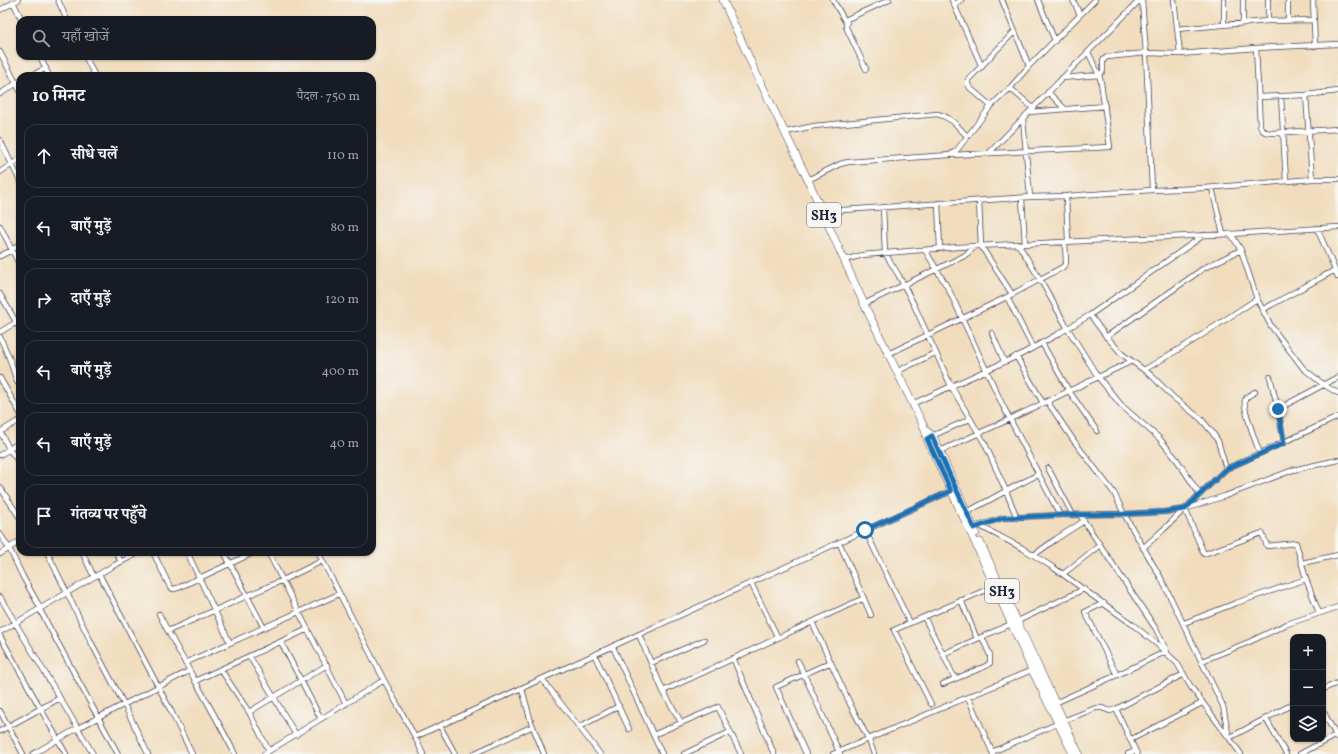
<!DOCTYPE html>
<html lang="hi">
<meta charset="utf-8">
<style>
:root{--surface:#171b24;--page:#20242c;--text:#f1f3f6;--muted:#9ea1a6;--line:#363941}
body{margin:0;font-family:Vollkorn,"Noto Serif Devanagari",serif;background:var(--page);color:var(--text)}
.controls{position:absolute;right:12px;bottom:12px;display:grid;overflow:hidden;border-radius:8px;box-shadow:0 1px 3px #0004}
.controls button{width:36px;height:36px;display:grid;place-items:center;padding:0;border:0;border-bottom:1px solid var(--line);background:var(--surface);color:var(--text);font:20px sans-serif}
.stop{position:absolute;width:12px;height:12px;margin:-9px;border:3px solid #1f6fb2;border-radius:50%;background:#fff}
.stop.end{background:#1f6fb2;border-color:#fff;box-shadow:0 1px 4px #0008}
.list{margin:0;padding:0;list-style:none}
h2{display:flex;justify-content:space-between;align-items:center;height:52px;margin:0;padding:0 16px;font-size:17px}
h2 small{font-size:13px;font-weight:400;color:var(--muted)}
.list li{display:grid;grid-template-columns:26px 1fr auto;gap:12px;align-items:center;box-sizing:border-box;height:64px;margin:0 8px 8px;padding:0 8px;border:1px solid var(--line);border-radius:12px}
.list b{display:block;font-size:15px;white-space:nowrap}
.list em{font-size:13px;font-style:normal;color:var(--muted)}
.icon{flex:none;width:22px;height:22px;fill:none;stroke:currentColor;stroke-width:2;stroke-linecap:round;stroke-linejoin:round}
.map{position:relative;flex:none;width:1338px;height:754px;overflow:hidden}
.search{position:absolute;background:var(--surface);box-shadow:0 1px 3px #0004;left:16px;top:16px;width:360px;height:44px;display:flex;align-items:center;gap:10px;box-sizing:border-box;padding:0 14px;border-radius:12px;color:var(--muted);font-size:15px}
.panel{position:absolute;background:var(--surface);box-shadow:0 1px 3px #0004;left:16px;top:72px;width:360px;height:484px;border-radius:12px}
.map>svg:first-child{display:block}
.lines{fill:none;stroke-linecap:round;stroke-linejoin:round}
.minor-casing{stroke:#413e4f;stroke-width:6}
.primary-casing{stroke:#413e4f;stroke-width:8}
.minor{stroke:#fff;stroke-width:4.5}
.primary{stroke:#fff;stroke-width:7}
.route{stroke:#1f6fb2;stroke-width:5}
.labels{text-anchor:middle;stroke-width:3;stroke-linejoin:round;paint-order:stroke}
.shield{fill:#f6f6f2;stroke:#626272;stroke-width:1}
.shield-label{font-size:14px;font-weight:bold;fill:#22223b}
</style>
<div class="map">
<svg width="1338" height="754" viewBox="0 0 1338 754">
<rect width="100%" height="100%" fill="#f6f6f2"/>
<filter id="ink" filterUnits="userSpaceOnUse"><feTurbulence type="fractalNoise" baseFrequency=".025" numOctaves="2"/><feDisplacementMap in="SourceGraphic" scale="8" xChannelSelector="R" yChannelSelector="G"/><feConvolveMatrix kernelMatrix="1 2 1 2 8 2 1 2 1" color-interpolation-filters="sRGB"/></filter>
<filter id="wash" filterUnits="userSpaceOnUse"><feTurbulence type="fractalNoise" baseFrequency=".012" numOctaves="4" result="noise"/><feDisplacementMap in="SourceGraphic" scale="16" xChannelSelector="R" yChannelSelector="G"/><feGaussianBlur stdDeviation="0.9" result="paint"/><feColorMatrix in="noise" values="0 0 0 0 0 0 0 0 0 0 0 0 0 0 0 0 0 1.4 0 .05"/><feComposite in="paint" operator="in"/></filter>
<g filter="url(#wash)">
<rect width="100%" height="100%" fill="#f1ddbe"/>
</g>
<g filter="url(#ink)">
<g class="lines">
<defs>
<path id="minor" d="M 58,0 L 67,20
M 833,0 L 846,23
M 952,0 L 982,67
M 1002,0 L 1029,66
M 1038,0 L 1055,41
M 1073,0 L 1080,15
M 1142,0 L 1146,53 L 1152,190
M 1174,0 L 1180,54
M 1224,0 L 1224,25
M 1243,0 L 1243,23
M 1268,0 L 1268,21
M 1288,0 L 1288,21
M 1313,0 L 1315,46
M 13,2 L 22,20
M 955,4 L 961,0
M 0,10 L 18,0
M 1177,29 L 1268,21 L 1314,20
M 1256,48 L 1260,126 L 1262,130 L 1265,132 L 1271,133 L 1338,129
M 0,52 L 20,91
M 40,56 L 49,76
M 85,56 L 95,76
M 866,69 L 846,27 L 847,19 L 889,0
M 31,76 L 46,68
M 1062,78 L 1099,75 L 1103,71 L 1103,60 L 1107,57 L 1146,53 L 1180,54 L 1256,48 L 1338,44
M 1010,88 L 1033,108
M 1048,92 L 1065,109
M 0,94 L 20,81
M 1306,95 L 1312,179
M 1281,96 L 1286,181
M 1259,97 L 1306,95 L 1338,91
M 991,106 L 970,88 L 968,84 L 968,80 L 1014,32
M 1029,112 L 1105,106
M 1023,119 L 1030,197
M 786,132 L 814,126 L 937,114 C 952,117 957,126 967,136
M 0,140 L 20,181
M 989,153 L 1088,52 L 1140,0
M 952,155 L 1110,147 L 1101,82 L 1099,75 L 1088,52
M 0,172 L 20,159
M 808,180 L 840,164 L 848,162 L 950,155 L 957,150 L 991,106 L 1010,88 L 1029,66 L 1095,0
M 1212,188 L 1223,234
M 1066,196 L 1068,241
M 1022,198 L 1025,244
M 979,201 L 981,246 L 1012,294
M 938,203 L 940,249
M 883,207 L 885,253 L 899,276 L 914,305 L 951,386 L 985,444 L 1006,491 L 1039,474
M 824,214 L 843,210 L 1030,197 L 1066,196 L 1152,190 L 1205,188 L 1312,179 L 1338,179
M 0,226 L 20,266
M 1317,228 L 1338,277
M 1231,234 L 1241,250 L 1257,299 L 1271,326 L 1303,368 L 1324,385 L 1338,393
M 1018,244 L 1040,279 L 1068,329 L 1098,377 L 1122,406 L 1159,438 L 1177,460 L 1200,495
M 925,250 L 949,290 L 1002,404 L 1060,515
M 0,256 L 12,250 L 20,244
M 844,260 L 863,255 L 957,247 L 1231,234 L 1338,227
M 0,294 L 20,329
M 1007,297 L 1033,348
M 864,304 L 964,256 L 975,247
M 1262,310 L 1335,270
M 1090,315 L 1105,335 L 1122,354 L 1151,375 L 1174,398 L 1201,419 L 1212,432 L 1218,441 L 1226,469
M 0,332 L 20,320
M 992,333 L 1004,361
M 0,337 L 10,360 L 17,382
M 1106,337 L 1204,268 L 1241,250
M 1042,343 L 1069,391 L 1097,431
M 888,354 L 1007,297 L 1063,267 L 1066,263 L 1065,242
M 1016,356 L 1043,403
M 1144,370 L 1191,342 L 1257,299
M 896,372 L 935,353
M 1270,377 L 1278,409 L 1284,443
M 0,378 L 20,413
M 1255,392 C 1252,394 1246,396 1245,400 C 1242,407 1257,445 1260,454
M 1047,401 L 1074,441 L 1114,493 L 1124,514 L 1162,580 L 1223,706 L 1229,738 L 1293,704
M 912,404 L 1020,355 L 1058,334 L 1090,315 L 1204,235
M 1278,409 L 1338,377
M 0,431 L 9,449 L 20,464
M 0,432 L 20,420
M 932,436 L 970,419
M 940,451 L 1010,419 L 1132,361
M 0,455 L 20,442
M 1048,468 L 1073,515
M 0,487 L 20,518
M 967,512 L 1006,491 L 1017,518
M 1080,515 L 1156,629 L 1167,652
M 980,526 L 1022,548 L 1054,568 L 1132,624 L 1158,645 L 1177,663 L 1191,687 L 1241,754
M 974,527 L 1003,518 L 1060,515 L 1124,514 L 1164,512 L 1185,509 L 1225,496 L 1293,470 L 1338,460
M 865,530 L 910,623
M 0,534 L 9,548 L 23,577 L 41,609
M 839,542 L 871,615
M 1143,548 L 1164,529 L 1226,469 L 1338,417
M 47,552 L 92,644 L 124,704 L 148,754
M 82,552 L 94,577
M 116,552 L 121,562
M 153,552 L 170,587 L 173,589 L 178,588 L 255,552
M 187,552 L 230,643
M 224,552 L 264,628
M 268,552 L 346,704
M 318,552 L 384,680 L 415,737 L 951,491
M 0,554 L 20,541
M 1034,555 L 1056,539 L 1084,521
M 1302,563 L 1338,555
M 99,574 L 171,711 L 192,754
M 1063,574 L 1100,545
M 1306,579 L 1319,613
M 751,583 L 778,638
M 0,597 L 93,754
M 961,600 L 977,639
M 1104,603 L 1085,612 L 1117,675
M 40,610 L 118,754
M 159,614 C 183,661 211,707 235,754
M 924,617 L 943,654 L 1011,624
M 812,622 L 851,706 L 869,740 L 874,754
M 1016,622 L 1084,589
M 1184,623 L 1236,603 L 1306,579 L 1296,543 L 1267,546 L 1262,533 L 1204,554 L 1185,509
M 168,631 L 283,580 L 322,561
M 0,632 L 111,567 L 140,552
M 639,635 L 663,691 L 681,722
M 0,636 L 66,754
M 281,642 L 321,719
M 613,647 L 662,754
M 943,654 L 955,679
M 595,656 L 629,729
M 250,657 L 296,735
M 733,658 L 774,754
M 798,661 L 840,754
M 1202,661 L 1249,642 L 1287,624 L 1338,607
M 185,663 L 339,594
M 651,663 L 704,640
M 221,670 L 249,712 L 269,751
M 542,679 L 600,754
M 195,681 L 308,629
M 943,684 L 986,666 L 990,663 L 990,655 L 982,637
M 522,689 L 531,722 L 544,754
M 1323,689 L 1338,683
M 663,691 L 864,598
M 968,697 L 993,754
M 1055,703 L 1117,675 L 1165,652
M 931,704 L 894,630 L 995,586
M 0,711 L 23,754
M 1323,711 L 1338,739
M 249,712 L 327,665
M 1266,719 L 1286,754
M 1063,721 L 1096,708 L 1102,708 L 1110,711 L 1116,709
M 440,726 L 455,754
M 579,727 L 619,706
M 0,731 L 60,698
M 653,735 L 718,707 L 741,754
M 415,737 L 423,754
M 1130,740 L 1202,703
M 992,752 L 1059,723
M 33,754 L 78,728 L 189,671
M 264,754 L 384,680
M 473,754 L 533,726
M 684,754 L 730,732
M 806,754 L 776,687 L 831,662
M 833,754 L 1032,670
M 1128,754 L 1135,751
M 1137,754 L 1116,709 L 1184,674
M 1300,754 L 1338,734"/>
<path id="primary" d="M 723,0 L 754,69 L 808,180 L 864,304 L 925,429 L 927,439 L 969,529 L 1032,670 L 1073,754
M 925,430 L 933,436 L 976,533
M 980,542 L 1079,754"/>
</defs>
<use href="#minor" class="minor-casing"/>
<use href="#primary" class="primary-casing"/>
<use href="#minor" class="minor"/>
<use href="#primary" class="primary"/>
</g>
</g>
<g class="lines" filter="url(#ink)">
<path class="route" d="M 865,530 L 951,491 L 927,439 L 932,436 L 974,528 L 1003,518 L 1060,515 L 1124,514 L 1164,512 L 1185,509 L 1226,469 L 1284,443 L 1278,409"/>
</g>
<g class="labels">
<g class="shield">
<rect x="807" y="203" width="34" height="24" rx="3"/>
<rect x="985" y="579" width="34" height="24" rx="3"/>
</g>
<g class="shield-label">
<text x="824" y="220">SH3</text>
<text x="1002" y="596">SH3</text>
</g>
</g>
</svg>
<div class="controls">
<button>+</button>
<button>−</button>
<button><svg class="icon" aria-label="layers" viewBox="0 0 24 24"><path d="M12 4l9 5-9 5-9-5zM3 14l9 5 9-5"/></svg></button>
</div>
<div class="stop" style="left:865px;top:530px"></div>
<div class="stop end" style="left:1278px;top:409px"></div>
<div class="search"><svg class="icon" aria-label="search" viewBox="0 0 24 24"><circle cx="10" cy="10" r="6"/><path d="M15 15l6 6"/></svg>यहाँ खोजें</div>
<section class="panel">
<h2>10 मिनट<small>पैदल · 750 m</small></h2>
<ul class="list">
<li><svg class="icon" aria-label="ahead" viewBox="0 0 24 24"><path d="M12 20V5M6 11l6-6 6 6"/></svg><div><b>सीधे चलें</b></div><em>110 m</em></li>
<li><svg class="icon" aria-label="left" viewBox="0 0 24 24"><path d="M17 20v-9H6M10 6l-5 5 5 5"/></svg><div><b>बाएँ मुड़ें</b></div><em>80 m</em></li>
<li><svg class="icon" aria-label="right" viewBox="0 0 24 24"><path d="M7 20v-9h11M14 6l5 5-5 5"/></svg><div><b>दाएँ मुड़ें</b></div><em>120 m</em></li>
<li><svg class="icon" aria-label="left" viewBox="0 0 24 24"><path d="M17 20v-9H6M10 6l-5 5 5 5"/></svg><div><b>बाएँ मुड़ें</b></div><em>400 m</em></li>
<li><svg class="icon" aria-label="left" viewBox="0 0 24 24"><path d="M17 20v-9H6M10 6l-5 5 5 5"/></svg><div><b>बाएँ मुड़ें</b></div><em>40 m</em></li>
<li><svg class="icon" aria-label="arrive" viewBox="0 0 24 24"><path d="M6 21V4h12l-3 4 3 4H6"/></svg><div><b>गंतव्य पर पहुँचे</b></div></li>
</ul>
</section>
</div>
